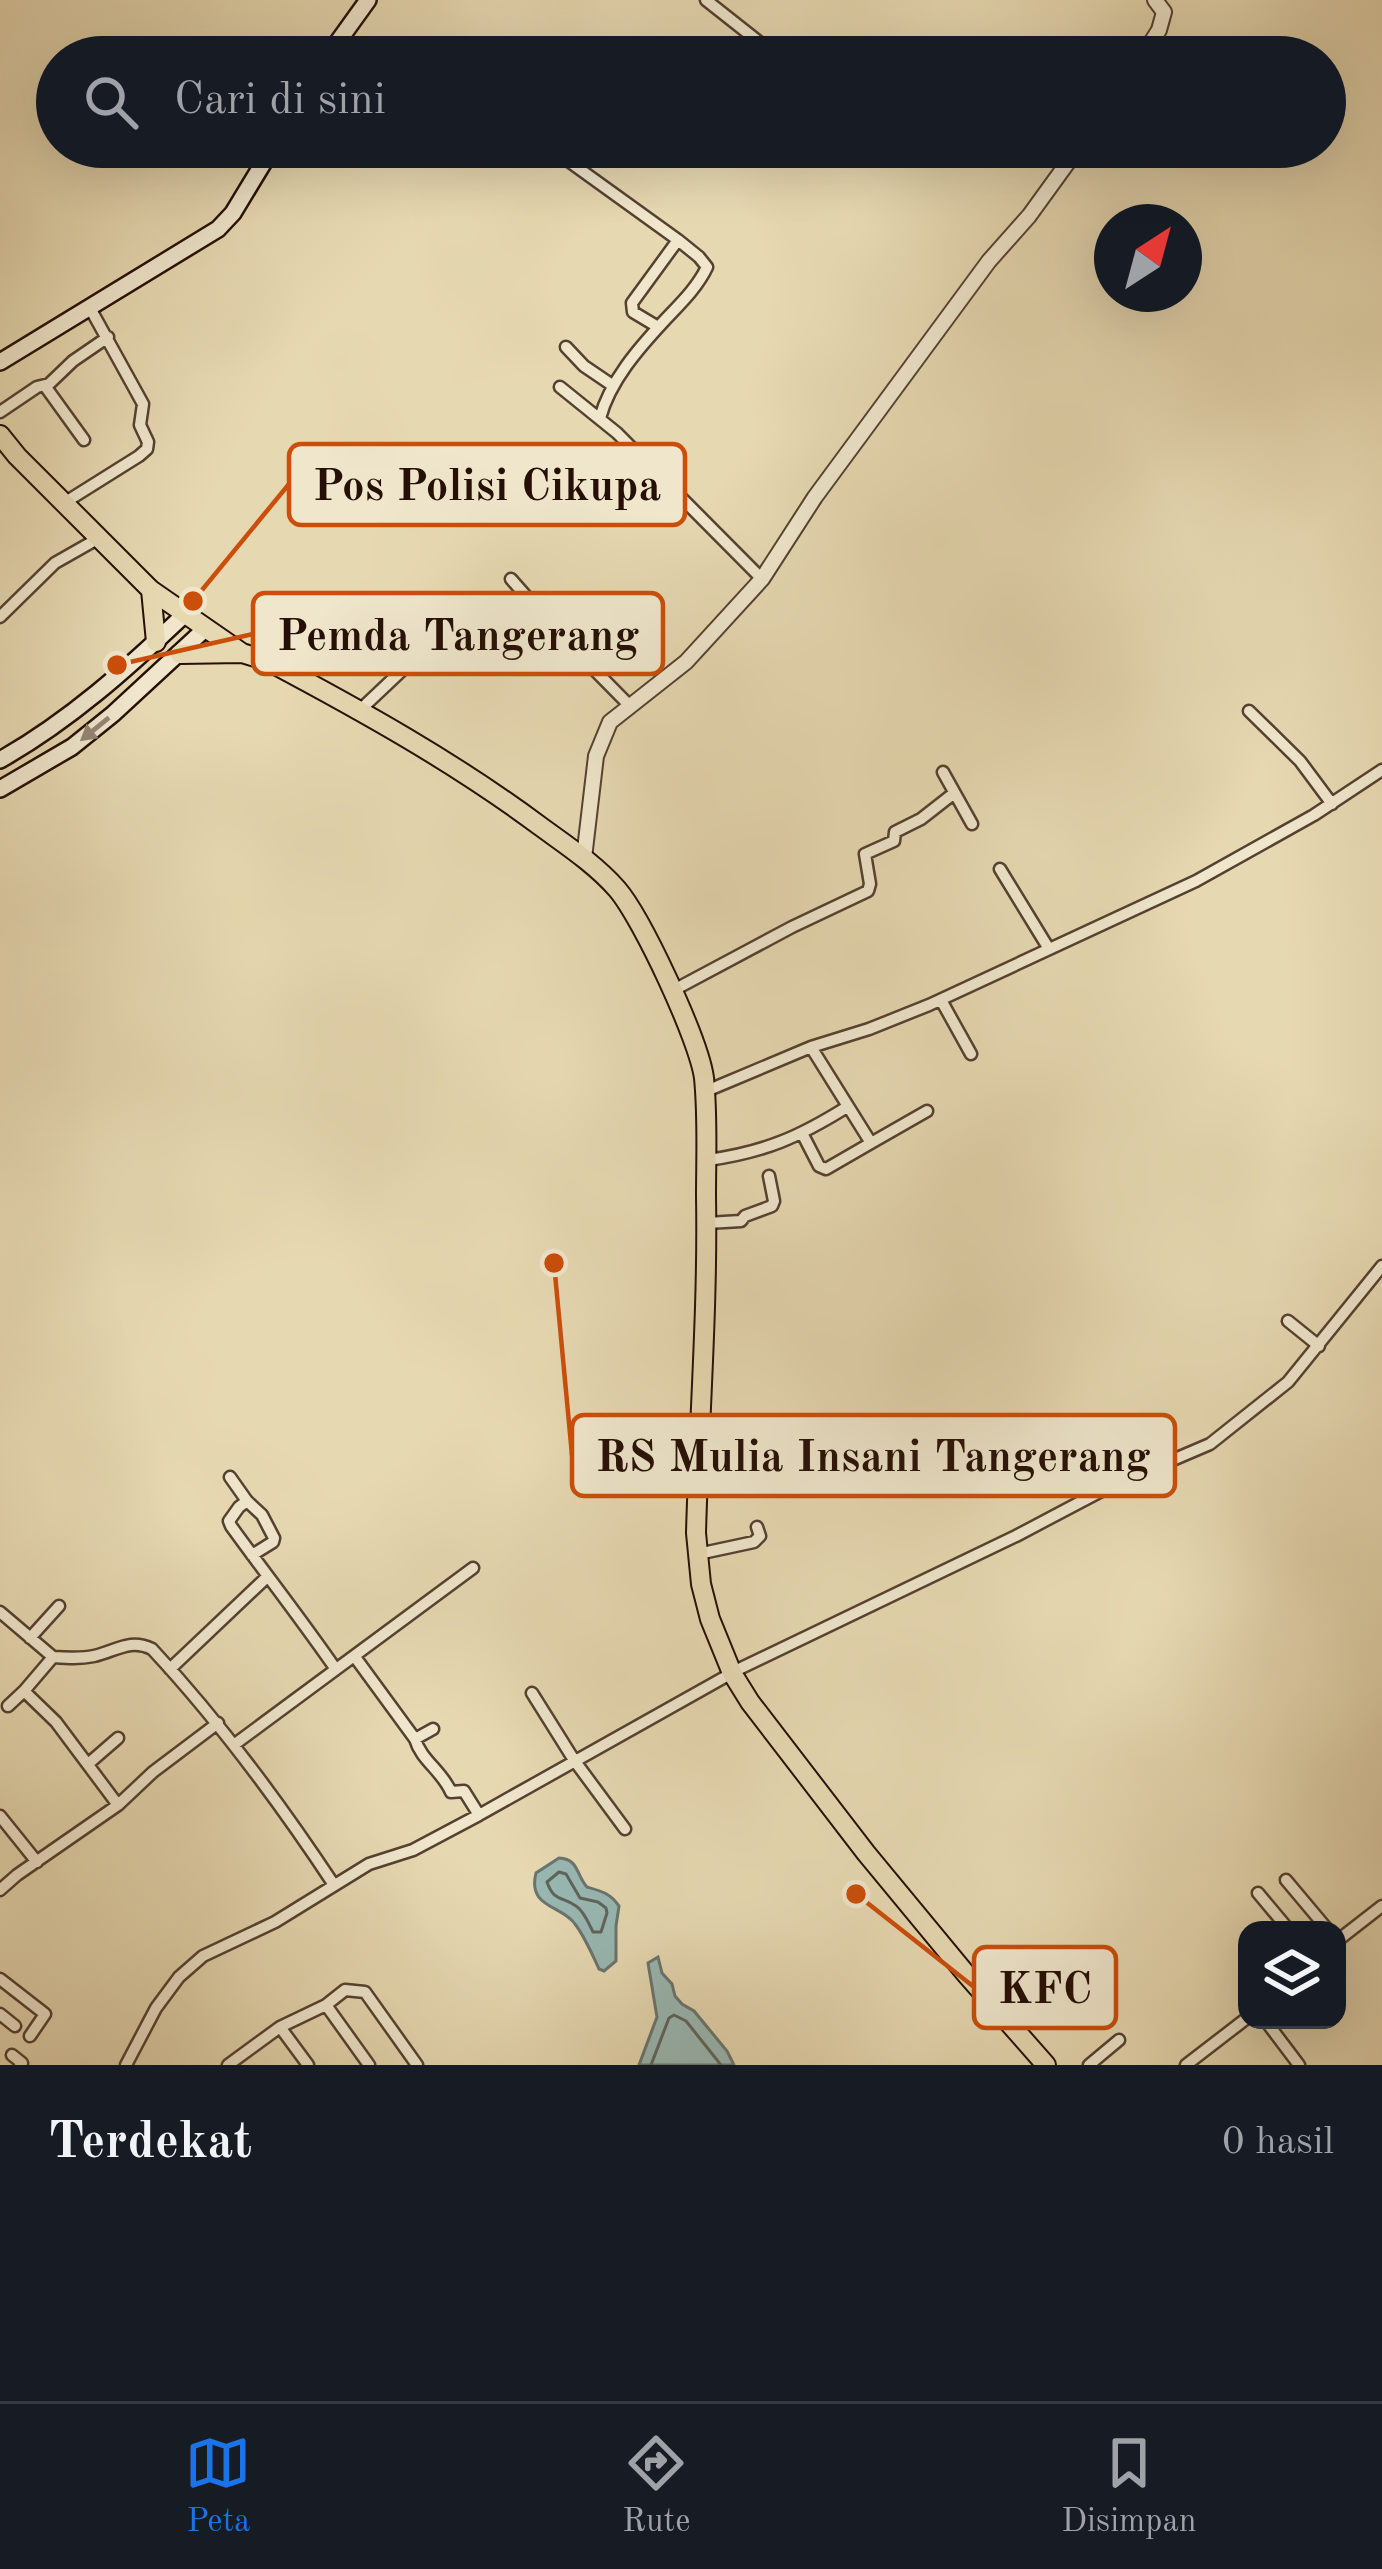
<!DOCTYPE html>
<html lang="id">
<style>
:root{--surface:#171b24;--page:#20242c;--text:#f1f3f6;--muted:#9ea1a6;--line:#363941;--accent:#1a73e8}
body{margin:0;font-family:"Old Standard TT",serif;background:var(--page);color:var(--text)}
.controls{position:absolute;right:36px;bottom:36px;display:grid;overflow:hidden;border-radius:24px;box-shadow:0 12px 48px #0002}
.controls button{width:108px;height:108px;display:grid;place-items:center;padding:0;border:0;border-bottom:3px solid var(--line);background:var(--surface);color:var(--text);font:60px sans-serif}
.compass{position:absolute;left:1094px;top:204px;width:108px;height:108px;border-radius:50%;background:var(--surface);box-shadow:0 12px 48px #0002;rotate:36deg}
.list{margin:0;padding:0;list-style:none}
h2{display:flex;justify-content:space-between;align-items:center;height:156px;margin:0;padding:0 48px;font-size:51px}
h2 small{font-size:39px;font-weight:400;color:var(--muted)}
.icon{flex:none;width:66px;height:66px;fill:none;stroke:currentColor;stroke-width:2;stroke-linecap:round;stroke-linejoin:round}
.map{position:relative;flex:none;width:1382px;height:2065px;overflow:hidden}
.search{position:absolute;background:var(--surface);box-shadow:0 12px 48px #0002;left:36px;right:36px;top:36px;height:132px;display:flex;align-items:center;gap:30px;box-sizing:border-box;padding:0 42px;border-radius:66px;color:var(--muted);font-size:45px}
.sheet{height:336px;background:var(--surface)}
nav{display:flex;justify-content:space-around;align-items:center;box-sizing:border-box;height:168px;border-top:3px solid var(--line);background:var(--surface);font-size:33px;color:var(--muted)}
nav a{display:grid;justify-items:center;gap:6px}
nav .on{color:var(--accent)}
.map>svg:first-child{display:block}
.water{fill:#98b8b3;stroke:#6a746e;stroke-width:3}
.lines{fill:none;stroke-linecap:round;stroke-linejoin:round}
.shore{stroke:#5e645c;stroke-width:3}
.minor-casing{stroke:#554131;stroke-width:15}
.tertiary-casing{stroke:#554131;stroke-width:18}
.secondary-casing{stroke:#250f06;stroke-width:20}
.trunk-casing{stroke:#250f06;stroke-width:22}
.minor{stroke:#efe6cc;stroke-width:10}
.tertiary{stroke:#efe6cc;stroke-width:14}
.secondary{stroke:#efe6cc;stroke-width:15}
.trunk{stroke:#e6d8b1;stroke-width:18}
.oneway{fill:#948573}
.leader{fill:none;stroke:#cb4e0b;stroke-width:4.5}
.callout-dot{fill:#cb4e0b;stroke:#efe6cc;stroke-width:4.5}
.callout{fill:#efe6cc;stroke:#cb4e0b;stroke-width:4.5}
.callout-label{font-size:45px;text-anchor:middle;font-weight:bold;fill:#250f06}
</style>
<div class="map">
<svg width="1382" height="2065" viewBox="0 0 1382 2065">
<rect width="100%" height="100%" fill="#e6d8b1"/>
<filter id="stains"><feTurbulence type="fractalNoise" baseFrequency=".00167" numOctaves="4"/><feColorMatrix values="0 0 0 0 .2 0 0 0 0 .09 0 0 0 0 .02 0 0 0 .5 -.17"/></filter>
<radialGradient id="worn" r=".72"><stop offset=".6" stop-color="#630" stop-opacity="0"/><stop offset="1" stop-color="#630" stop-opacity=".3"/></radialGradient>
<path class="water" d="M 559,1858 C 579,1859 576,1875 587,1887 C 601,1891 610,1893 619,1906 L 616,1926 L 616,1961 L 604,1971 L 599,1969 C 592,1954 585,1937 575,1924 C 562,1905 527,1908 536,1873 Z
M 658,1957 L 662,1973 L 672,1984 L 675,1996 L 682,2004 L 694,2011 L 727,2051 L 734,2065 L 639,2065 L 657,2017 L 648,1963 Z"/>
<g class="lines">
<path class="shore" d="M 559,1872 L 566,1874 L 580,1898 L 598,1902 L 606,1908 L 607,1913 L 601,1932 L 593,1932 C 589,1924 584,1911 576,1906 C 562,1896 554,1902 547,1882 Z
M 651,2065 L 669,2018 L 674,2015 L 686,2021 L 721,2065"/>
<defs>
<path id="minor" d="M 706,0 L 778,57
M 549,147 L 678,240 L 699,257 L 707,267 C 697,288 680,304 664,321 C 638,349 610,381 600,418
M 658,327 L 633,312 L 632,303 L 678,240
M 566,347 L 584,366 L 612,385
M 45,386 L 84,440
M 560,387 L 617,433 L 762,579
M 0,412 L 37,387 L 49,384 L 73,361 L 108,337
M 64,503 L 139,456 L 147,449 L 148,442 L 140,425 L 143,404 L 90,308
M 511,579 L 564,639 L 629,705
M 0,617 L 55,563 L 99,538
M 360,710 L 414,659
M 1249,711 L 1300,761 L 1332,804
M 943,772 L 972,824
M 1000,869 L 1049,949
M 672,991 L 792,927 L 868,891 L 870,884 L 865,854 L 894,841 L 895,832 L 921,819 L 953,794
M 941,1000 L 971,1054
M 811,1047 L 871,1143 L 927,1111
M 704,1092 L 811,1047 L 869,1029 L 929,1005 L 1196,881 L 1314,815 L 1382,770
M 803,1135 L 819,1166 L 826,1169 L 871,1143
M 708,1160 C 765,1152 799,1137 847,1107
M 707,1223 L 741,1221 L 745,1216 L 772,1206 L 774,1201 L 769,1176
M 1288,1321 L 1319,1346
M 230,1477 L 247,1501
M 698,1554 L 754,1542 L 760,1536 L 757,1527
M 252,1555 L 273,1542 L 274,1538 L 262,1515 L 247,1501 L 239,1507 L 229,1521 L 231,1526 C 265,1573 301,1619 335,1668
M 0,1612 L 53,1657 C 67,1658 80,1659 94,1656 C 116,1651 130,1638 152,1649 C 220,1722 279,1802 334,1885
M 30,1638 L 59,1606
M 53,1657 L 24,1691 L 56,1722 L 118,1805
M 355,1657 L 415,1739 L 433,1729
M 170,1669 L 267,1577
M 739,1669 L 1016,1536 L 1107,1488 L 1210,1444 L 1288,1382 L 1382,1266
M 532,1693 L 574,1760 L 625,1829
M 8,1706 L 24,1691
M 415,1739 C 421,1760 442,1771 451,1792 L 464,1791 L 479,1815
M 235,1744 L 473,1568
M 88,1764 L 118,1738
M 0,1816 L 37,1862
M 1286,1880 L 1328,1930
M 0,1890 L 17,1875 L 118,1805 L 153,1772 L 218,1723
M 1258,1893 L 1289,1930
M 1337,1941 L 1382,1906
M 0,1979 L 45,2014 L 30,2036
M 326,2005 L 369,2065
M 0,2014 L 15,2026
M 1265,2020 L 1299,2065
M 280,2027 L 308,2065
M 12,2055 L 22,2063 L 20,2065
M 126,2065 L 156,2008 L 179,1977 L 203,1956 L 275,1922 L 369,1864 L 413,1850 L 479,1815 L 732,1673
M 228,2065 L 280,2027 L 326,2005 L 345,1990 L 365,1992 L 417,2065
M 1089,2065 L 1119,2040
M 1186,2065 L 1247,2018"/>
<path id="tertiary" d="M 1142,57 L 1159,30 L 1164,12 L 1155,0
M 584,858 L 596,756 L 610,722 L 686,662 L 762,579 L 815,497 L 989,261 L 1029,216 L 1079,147"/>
<path id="secondary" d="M 327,57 L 368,0
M 0,362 L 218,229 L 233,213 L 273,147
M 0,760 C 69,721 127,669 185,614
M 0,789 L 72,747 L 113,714 L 205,629"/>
<path id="trunk" d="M 0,435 L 17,456 L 151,590 L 242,653 L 268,661 C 362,711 454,762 540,826 C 566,845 595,864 617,889 C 642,918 699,1040 704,1078 C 708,1118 706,1157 706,1196 C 708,1308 699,1421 696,1533 L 701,1584 L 710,1619 L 732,1673 L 750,1702 L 866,1853 L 966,1974 L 1046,2065
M 151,590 L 156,642
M 180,654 L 242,653"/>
</defs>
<use href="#minor" class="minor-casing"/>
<use href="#tertiary" class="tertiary-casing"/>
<use href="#secondary" class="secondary-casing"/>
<use href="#trunk" class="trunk-casing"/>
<use href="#minor" class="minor"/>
<use href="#tertiary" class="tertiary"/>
<use href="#secondary" class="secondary"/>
<use href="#trunk" class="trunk"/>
</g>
<defs><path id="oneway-solid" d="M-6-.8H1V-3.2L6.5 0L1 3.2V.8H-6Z" transform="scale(3)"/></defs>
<use class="oneway" href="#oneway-solid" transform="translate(95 729) rotate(141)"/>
<path class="leader" d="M193 601L289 484M117 665L253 634M554 1263L572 1455M856 1894L974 1987"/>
<g class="callout-dot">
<circle cx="193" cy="601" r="12"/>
<circle cx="117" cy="665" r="12"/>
<circle cx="554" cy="1263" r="12"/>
<circle cx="856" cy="1894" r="12"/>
</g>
<g class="callout">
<rect x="289" y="444" width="396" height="81" rx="12"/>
<rect x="253" y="593" width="410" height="81" rx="12"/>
<rect x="572" y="1415" width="603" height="81" rx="12"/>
<rect x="974" y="1947" width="142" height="81" rx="12"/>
</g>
<g class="callout-label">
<text x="487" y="500">Pos Polisi Cikupa</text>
<text x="458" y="650">Pemda Tangerang</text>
<text x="873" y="1471">RS Mulia Insani Tangerang</text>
<text x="1045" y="2003">KFC</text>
</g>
<rect width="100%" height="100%" filter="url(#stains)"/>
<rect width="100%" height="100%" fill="url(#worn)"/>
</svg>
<div class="controls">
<button><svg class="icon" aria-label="layers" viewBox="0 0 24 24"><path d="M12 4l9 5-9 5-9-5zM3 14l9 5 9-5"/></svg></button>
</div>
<svg class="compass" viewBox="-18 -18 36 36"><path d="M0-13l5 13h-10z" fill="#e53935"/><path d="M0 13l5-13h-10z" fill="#9ea1a6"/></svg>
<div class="search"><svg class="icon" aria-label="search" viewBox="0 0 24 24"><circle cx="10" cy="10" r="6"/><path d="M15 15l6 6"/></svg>Cari di sini</div>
</div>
<section class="sheet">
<h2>Terdekat<small>0 hasil</small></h2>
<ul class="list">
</ul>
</section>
<nav>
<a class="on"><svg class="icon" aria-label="map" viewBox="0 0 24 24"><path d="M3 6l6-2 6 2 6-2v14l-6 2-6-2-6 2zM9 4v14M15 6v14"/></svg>Peta</a>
<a><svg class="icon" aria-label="directions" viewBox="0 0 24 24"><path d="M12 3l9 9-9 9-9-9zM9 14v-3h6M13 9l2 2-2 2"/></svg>Rute</a>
<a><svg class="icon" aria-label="saved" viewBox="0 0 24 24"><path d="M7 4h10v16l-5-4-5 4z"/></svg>Disimpan</a>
</nav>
